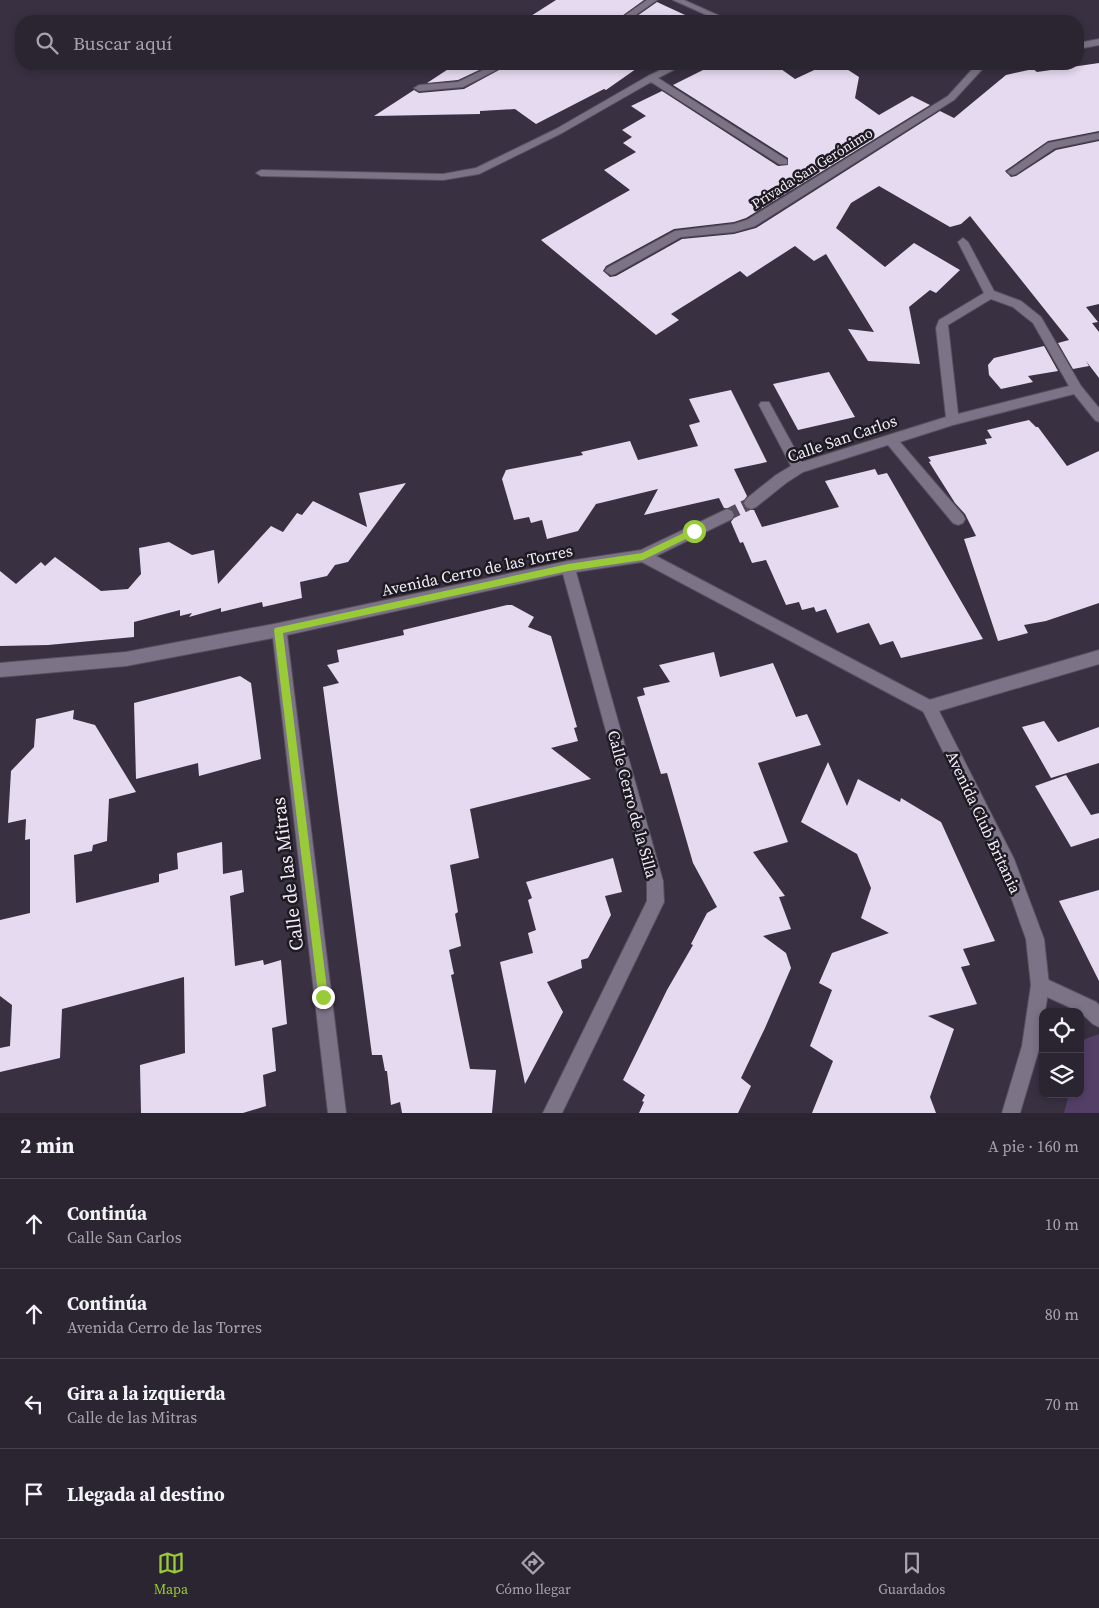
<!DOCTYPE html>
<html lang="es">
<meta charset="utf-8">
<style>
:root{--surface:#2b2431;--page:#37303d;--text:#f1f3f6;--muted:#a6a4ab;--line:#47414d;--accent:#98cb37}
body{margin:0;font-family:"Source Serif 4",serif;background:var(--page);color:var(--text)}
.controls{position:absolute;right:15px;bottom:15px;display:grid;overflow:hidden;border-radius:10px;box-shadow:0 2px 8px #0003}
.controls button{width:45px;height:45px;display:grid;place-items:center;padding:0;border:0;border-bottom:1px solid var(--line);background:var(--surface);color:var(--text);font:25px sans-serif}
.stop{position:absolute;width:15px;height:15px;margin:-11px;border:4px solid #98cb37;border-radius:50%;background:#fff}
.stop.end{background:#98cb37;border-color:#fff;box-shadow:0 1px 5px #0008}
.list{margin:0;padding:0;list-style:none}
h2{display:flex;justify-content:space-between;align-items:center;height:65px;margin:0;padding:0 20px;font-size:21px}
h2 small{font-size:16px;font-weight:400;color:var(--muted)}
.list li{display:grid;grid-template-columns:32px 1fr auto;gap:15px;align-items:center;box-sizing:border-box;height:90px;padding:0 20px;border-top:1px solid var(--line)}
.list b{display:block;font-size:19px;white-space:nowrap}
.list p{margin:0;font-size:16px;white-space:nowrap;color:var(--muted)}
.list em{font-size:16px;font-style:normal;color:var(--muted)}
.icon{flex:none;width:28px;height:28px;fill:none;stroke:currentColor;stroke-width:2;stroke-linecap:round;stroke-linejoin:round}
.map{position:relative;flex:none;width:1099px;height:1113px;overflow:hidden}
.search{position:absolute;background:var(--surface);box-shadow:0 2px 8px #0003;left:15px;right:15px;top:15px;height:55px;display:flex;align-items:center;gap:12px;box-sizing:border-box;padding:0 18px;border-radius:20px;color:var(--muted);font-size:19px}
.sheet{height:425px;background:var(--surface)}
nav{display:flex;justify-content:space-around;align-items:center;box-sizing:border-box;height:70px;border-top:1px solid var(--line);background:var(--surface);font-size:14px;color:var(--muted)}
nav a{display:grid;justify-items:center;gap:2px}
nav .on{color:var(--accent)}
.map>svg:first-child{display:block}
.green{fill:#544067}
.building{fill:#e5daf0}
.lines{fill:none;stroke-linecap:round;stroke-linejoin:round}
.minor-tunnel{stroke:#554c5d;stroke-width:12;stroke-dasharray:12 6;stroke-linecap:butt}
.service-casing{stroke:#57505f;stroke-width:2}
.minor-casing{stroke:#57505f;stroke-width:2}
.secondary-casing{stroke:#57505f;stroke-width:2}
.service{fill:#7d7387;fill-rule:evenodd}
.minor{fill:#7d7387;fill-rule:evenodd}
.secondary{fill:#7d7387;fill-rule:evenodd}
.route{fill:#98cb37}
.labels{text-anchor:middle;stroke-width:5;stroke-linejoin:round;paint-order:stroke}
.far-street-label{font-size:14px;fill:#f4eefa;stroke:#1e1a22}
.street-label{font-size:16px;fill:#f4eefa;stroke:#1e1a22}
.near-street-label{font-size:19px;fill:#f4eefa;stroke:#1e1a22}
</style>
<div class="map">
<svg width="1099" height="1113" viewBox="0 0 1099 1113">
<rect width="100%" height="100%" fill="#393041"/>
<path class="green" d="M 1099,1034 L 1099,1113 L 1064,1113 L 1069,1094 L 1080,1094 L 1080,1041 Z"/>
<path class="building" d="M 556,0 L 644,0 L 615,21 L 523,21 Z
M 657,2 L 698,21 L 630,21 Z
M 1099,63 L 1099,131 L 1048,141 L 1005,171 L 1011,177 L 1016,176 L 1056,150 L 1099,141 L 1099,304 L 1086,307 L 1098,322 L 1092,323 L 1099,332 L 1099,378 L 1086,361 L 1089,366 L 1073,369 L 1058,343 L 1069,340 L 970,216 L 961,224 L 950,227 L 879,186 L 851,203 L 836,228 L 885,267 L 914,243 L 960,270 L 936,293 L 930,290 L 909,307 L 920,364 L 868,361 L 848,329 L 874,332 L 826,254 L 814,261 L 795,246 L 747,277 L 740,271 L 671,314 L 679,320 L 656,335 L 541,240 L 630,190 L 604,170 L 636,152 L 623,143 L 632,137 L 622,130 L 646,116 L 631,106 L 662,91 L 778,166 L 788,165 L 788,158 L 673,85 L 715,64 L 774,64 L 795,79 L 827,64 L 839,64 L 859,77 L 855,98 L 879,115 L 912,96 L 930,105 L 746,218 L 734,222 L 674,229 L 606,266 L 603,271 L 610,277 L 616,276 L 682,239 L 734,234 L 756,228 L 940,111 L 954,118 L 1006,75 L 1033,69 L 1037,72 Z
M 456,64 L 492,64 L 458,80 L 427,83 Z
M 510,64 L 643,64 L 606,90 L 604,89 L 536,124 L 515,109 L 480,111 L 480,114 L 374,116 L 414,90 L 419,93 L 464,89 Z
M 1044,346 L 1058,371 L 1028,376 L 1033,382 L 1001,389 L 989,375 L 988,365 L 994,358 Z
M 829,372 L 855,417 L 798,430 L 773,384 Z
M 731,390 L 767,462 L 734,469 L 747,496 L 742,504 L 745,509 L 754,510 L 762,527 L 839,507 L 825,481 L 875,469 L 878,475 L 887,473 L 983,639 L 901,658 L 893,641 L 880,645 L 869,623 L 837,633 L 826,609 L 816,612 L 814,607 L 802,610 L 799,602 L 786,605 L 766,560 L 752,563 L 743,542 L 740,543 L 731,522 L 736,514 L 733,509 L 724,508 L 719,498 L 644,515 L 658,489 L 596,504 L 578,531 L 547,539 L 542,520 L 531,523 L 529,517 L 514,520 L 502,479 L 506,470 L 583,455 L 581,452 L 630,441 L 638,460 L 698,446 L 689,425 L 700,422 L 689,399 Z
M 1029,420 L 1036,427 L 1038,427 L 1067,466 L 1099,451 L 1099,603 L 1046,621 L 1024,625 L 1028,633 L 998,641 L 964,539 L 976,536 L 965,514 L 955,503 L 929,462 L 931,461 L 928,457 L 987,444 L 985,439 L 992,438 L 987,430 Z
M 406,483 L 348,562 L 335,565 L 327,576 L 300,582 L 302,598 L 263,607 L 262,602 L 221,612 L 221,608 L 189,617 L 192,613 L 180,616 L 180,610 L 134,622 L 134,637 L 48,645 L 0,646 L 0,571 L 16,584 L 41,562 L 45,566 L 55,557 L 101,591 L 128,589 L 141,574 L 139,548 L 169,542 L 192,555 L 214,550 L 218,584 L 271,526 L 283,532 L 297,513 L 302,515 L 313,501 L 367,527 L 359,493 Z
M 507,605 L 512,605 L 534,617 L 528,627 L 551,636 L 577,727 L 574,728 L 578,741 L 551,748 L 591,779 L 470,809 L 479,858 L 450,865 L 458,912 L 455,914 L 461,946 L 449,950 L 454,974 L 451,975 L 470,1069 L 496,1070 L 492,1113 L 402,1113 L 400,1102 L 391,1105 L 387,1071 L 385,1071 L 382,1055 L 372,1055 L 323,687 L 339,683 L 327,665 L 339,662 L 337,650 L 404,635 L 403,630 Z
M 714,652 L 720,677 L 773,663 L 796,717 L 807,714 L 821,745 L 758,763 L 788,842 L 753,852 L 785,896 L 779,897 L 791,929 L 763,936 L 786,953 L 791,968 L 765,1028 L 741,1078 L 751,1086 L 738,1113 L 639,1113 L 644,1102 L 642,1101 L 645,1095 L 623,1080 L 667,990 L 693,945 L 691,944 L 707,913 L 717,907 L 693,863 L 667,773 L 661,774 L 637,697 L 645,695 L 643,688 L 670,682 L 659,665 Z
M 240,676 L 251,683 L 261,759 L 199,776 L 198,763 L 136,779 L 134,703 Z
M 74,710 L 73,719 L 95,725 L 136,792 L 109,799 L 107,841 L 93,845 L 92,851 L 74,855 L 76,903 L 159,882 L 159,874 L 178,869 L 177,853 L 222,842 L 223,874 L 242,870 L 244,892 L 230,896 L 235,966 L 263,960 L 264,965 L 281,960 L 287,1024 L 272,1028 L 276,1071 L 263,1075 L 266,1106 L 243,1113 L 141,1113 L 140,1065 L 185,1053 L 184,977 L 62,1009 L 60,1058 L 0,1072 L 0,1048 L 10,1046 L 12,1005 L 0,996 L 0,920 L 30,913 L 30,839 L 25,840 L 26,819 L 8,823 L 11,771 L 34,747 L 36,719 Z
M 1044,721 L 1058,742 L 1099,727 L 1099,763 L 1051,778 L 1022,727 Z
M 828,762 L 847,806 L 858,779 L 900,802 L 901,798 L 941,822 L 995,941 L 963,949 L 970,965 L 961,967 L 977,1004 L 928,1016 L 954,1029 L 930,1097 L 936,1113 L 812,1113 L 833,1061 L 810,1046 L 832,990 L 819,983 L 832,953 L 889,933 L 861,918 L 871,888 L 857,854 L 801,822 Z
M 1066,775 L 1091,815 L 1099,813 L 1099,838 L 1071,847 L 1035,786 Z
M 613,858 L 622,892 L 605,896 L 611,915 L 588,958 L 581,960 L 582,968 L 547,982 L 563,1012 L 525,1084 L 500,962 L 533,953 L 528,933 L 536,930 L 528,900 L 532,898 L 526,882 Z
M 1099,890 L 1099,981 L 1059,901 Z"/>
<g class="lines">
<path class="minor-tunnel" d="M 727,515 L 751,503"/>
<defs>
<path id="service" d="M 1099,133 L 1099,139 L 1055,148 L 1016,174 L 1012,175 L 1007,172 L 1048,143 Z
M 1040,976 L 1096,1002 L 1099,1005 L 1099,1027 L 1093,1024 L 1080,1012 L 1034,991 L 1031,985 L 1034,979 Z"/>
<path id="minor" d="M 647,0 L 657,0 L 627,21 L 617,21 Z
M 673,0 L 684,0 L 731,21 L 720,21 Z
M 1099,39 L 1099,45 L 1078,49 L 1078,43 Z
M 496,64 L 508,64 L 463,87 L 419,91 L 414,88 L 419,85 L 458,82 Z
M 673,64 L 685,64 L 658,78 L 787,160 L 787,164 L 779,164 L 651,82 L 562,133 L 479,174 L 443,180 L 261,176 L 256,173 L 261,170 L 443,174 L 476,168 L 556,129 L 648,76 Z
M 977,64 L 987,64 L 954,100 L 755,226 L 734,232 L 681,237 L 615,274 L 611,275 L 605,271 L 607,268 L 675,231 L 734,224 L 747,220 L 948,96 Z
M 963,238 L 968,242 L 994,291 L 1021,301 L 1041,317 L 1081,386 L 1099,408 L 1099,422 L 1095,420 L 1074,394 L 953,425 L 900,442 L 963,515 L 965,519 L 963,523 L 958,525 L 953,523 L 888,445 L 803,472 L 786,483 L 756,507 L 751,509 L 746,507 L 744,503 L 746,499 L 776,475 L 791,466 L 759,405 L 761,402 L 769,402 L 802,462 L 946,417 L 936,328 L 939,320 L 984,293 L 958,242 ZM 991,299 L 1013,307 L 1033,323 L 1069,386 L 958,414 L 948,325 Z
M 727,509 L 732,511 L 734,515 L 732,519 L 656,556 L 934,702 L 937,707 L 934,712 L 929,714 L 924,712 L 642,562 L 576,572 L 663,881 L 664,902 L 562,1113 L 543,1113 L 647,901 L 647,881 L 563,574 L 287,635 L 346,1113 L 328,1113 L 273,638 L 126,666 L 0,677 L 0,663 L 126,652 L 279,623 L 568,561 L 641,550 Z"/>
<path id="secondary" d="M 1099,650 L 1099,664 L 939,711 L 1014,859 L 1044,939 L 1049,985 L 1045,1012 L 1043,1012 L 1040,1046 L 1020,1113 L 1002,1113 L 1022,1046 L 1031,985 L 1026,939 L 1001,869 L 921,707 L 924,702 L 929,700 Z"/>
</defs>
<use href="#service" class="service-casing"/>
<use href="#minor" class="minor-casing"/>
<use href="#secondary" class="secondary-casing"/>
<use href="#service" class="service"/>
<use href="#minor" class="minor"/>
<use href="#secondary" class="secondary"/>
</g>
<path class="route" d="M 694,528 L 698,531 L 696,534 L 643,560 L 568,571 L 283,633 L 328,997 L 327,1001 L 323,1002 L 319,1001 L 274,630 L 275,628 L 568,564 L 642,553 Z"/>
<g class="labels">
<g class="far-street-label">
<text transform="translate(812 168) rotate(-32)" y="5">Privada San Gerónimo</text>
</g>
<g class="street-label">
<text transform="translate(842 438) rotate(-19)" y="6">Calle San Carlos</text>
<text transform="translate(477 570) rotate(-12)" y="6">Avenida Cerro de las Torres</text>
<text transform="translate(633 804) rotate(75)" y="6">Calle Cerro de la Silla</text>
<text transform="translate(984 822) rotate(65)" y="6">Avenida Club Britania</text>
</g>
<g class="near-street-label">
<text transform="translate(287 874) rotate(-97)" y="7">Calle de las Mitras</text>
</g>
</g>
</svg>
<div class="controls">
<button><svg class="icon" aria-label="locate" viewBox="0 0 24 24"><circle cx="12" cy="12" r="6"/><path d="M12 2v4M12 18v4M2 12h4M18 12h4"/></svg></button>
<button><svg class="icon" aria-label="layers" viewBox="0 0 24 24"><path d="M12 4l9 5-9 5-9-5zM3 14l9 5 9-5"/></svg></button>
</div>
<div class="stop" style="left:694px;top:531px"></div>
<div class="stop end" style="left:323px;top:997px"></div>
<div class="search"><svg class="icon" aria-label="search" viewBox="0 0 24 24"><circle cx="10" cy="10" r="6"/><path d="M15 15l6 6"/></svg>Buscar aquí</div>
</div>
<section class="sheet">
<h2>2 min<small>A pie · 160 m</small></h2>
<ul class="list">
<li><svg class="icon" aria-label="ahead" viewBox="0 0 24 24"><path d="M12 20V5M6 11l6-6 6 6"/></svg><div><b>Continúa</b><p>Calle San Carlos</p></div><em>10 m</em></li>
<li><svg class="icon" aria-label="ahead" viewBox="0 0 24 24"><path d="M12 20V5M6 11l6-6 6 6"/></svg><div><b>Continúa</b><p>Avenida Cerro de las Torres</p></div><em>80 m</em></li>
<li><svg class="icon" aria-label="left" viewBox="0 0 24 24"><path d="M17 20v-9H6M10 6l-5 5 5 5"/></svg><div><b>Gira a la izquierda</b><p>Calle de las Mitras</p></div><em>70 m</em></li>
<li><svg class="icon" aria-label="arrive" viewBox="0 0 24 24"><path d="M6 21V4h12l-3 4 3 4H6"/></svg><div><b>Llegada al destino</b></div></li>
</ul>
</section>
<nav>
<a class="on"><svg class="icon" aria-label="map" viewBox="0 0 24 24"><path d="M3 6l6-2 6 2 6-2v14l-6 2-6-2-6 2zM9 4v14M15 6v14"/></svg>Mapa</a>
<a><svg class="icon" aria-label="directions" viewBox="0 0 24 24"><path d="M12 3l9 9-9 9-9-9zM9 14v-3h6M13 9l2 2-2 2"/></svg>Cómo llegar</a>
<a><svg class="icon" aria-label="saved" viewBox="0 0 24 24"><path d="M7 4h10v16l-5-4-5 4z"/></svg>Guardados</a>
</nav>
